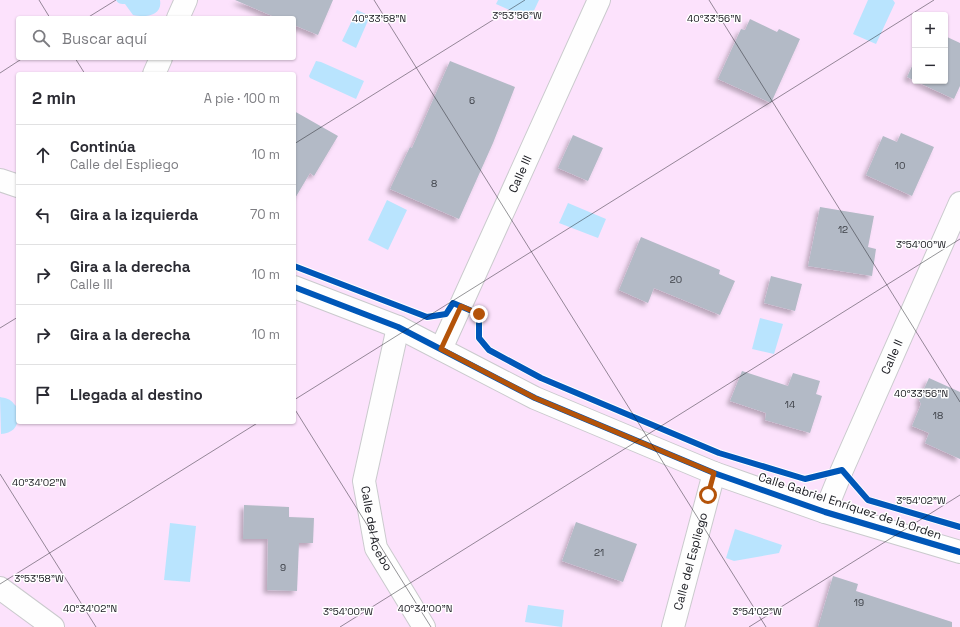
<!DOCTYPE html>
<html lang="es">
<meta charset="utf-8">
<style>
:root{--surface:#fff;--page:#f7f7f7;--text:#2b2b33;--muted:#7c7c81;--line:#e1e1e2}
body{margin:0;font-family:"Space Grotesk",sans-serif;background:var(--page);color:var(--text)}
.controls{position:absolute;right:12px;top:12px;display:grid;overflow:hidden;border-radius:4px;box-shadow:0 1px 3px #0004}
.controls button{width:36px;height:36px;display:grid;place-items:center;padding:0;border:0;border-bottom:1px solid var(--line);background:var(--surface);color:var(--text);font:20px sans-serif}
.stop{position:absolute;width:12px;height:12px;margin:-9px;border:3px solid #b45309;border-radius:50%;background:#fff}
.stop.end{background:#b45309;border-color:#fff;box-shadow:0 1px 4px #0008}
.list{margin:0;padding:0;list-style:none}
h2{display:flex;justify-content:space-between;align-items:center;height:52px;margin:0;padding:0 16px;font-size:17px}
h2 small{font-size:13px;font-weight:400;color:var(--muted)}
.list li{display:grid;grid-template-columns:26px 1fr auto;gap:12px;align-items:center;box-sizing:border-box;height:60px;padding:0 16px;border-top:1px solid var(--line)}
.list b{display:block;font-size:15px;white-space:nowrap}
.list p{margin:0;font-size:13px;white-space:nowrap;color:var(--muted)}
.list em{font-size:13px;font-style:normal;color:var(--muted)}
.icon{flex:none;width:22px;height:22px;fill:none;stroke:currentColor;stroke-width:2;stroke-linecap:round;stroke-linejoin:round}
.map{position:relative;flex:none;width:960px;height:627px;overflow:hidden}
.search{position:absolute;background:var(--surface);box-shadow:0 1px 3px #0004;left:16px;top:16px;width:280px;height:44px;display:flex;align-items:center;gap:10px;box-sizing:border-box;padding:0 14px;border-radius:4px;color:var(--muted);font-size:15px}
.panel{position:absolute;background:var(--surface);box-shadow:0 1px 3px #0004;left:16px;top:72px;width:280px;height:352px;border-radius:4px}
.map>svg:first-child{display:block}
.green{fill:#fce2fc;fill-rule:evenodd}
.water{fill:#b9e4fe}
.building{fill:#b3bac6;filter:url(#shadow)}
.lines{fill:none;stroke-linecap:round;stroke-linejoin:round}
.minor-casing{stroke:#cacacd;stroke-width:24}
.minor{stroke:#fefefe;stroke-width:22}
.cycleway-casing{stroke:#fff;stroke-width:8}
.cycleway{stroke:#0057b8;stroke-width:6}
.route{stroke:#b45309;stroke-width:5}
.ticks{fill:none;stroke:#16171d;stroke-width:1;stroke-opacity:0.45}
.labels{text-anchor:middle;stroke-width:3;stroke-linejoin:round;paint-order:stroke}
.number-label{font-size:10px;fill:#3d4047}
.street-label{font-size:12px;fill:#16171d;stroke:#fff}
.ticks-label{font-size:10px;text-anchor:middle;fill:#16171d;stroke:#fff;stroke-width:3;stroke-linejoin:round;paint-order:stroke}
</style>
<div class="map">
<svg width="960" height="627" viewBox="0 0 960 627">
<defs>
<filter id="shadow"><feDropShadow dx="-3.5" dy="3.5" stdDeviation="2" flood-color="#0004"/></filter>
</defs>
<rect width="100%" height="100%" fill="#f9fafb"/>
<path class="green" d="M 0,0 L 960,0 L 960,627 L 0,627 ZM 915,15 L 945,15 L 945,81 L 915,81 ZM 18,18 L 294,18 L 294,58 L 18,58 ZM 18,74 L 294,74 L 294,422 L 18,422 Z"/>
<path class="water" d="M 116,0 L 160,0 C 163,16 145,18 133,15 L 125,4 C 121,4 118,4 116,0 Z
M 498,0 L 539,0 L 530,19 L 496,4 Z
M 868,0 L 893,0 L 895,3 L 876,44 L 853,34 Z
M 357,10 L 370,16 L 356,48 L 342,41 Z
M 316,61 L 321,62 L 364,81 L 356,99 L 310,78 L 309,76 Z
M 387,200 L 407,210 L 388,250 L 368,240 Z
M 568,203 L 606,219 L 598,238 L 559,223 Z
M 760,318 L 783,324 L 774,354 L 752,349 Z
M 0,397 C 5,398 11,399 14,404 C 18,407 18,411 18,416 C 18,428 12,433 1,434 Z
M 170,523 L 196,526 L 190,582 L 164,580 Z
M 735,529 L 782,545 L 779,553 L 734,561 L 726,558 Z
M 528,605 L 564,610 L 562,627 L 525,622 Z"/>
<path class="building" d="M 235,0 L 333,0 L 318,35 L 294,25 L 294,18 L 277,18 Z
M 750,19 L 777,32 L 779,29 L 800,39 L 771,103 L 718,79 L 741,29 L 745,30 Z
M 945,36 L 960,43 L 960,86 L 954,99 L 915,81 L 945,81 Z
M 915,60 L 915,81 L 907,77 Z
M 450,61 L 515,87 L 493,143 L 459,219 L 390,189 L 410,147 L 412,148 Z
M 294,111 L 338,136 L 314,176 L 310,173 L 294,200 Z
M 901,133 L 934,147 L 912,196 L 866,175 L 883,136 L 897,142 Z
M 573,135 L 603,148 L 588,181 L 558,168 Z
M 820,207 L 874,216 L 868,247 L 876,249 L 872,276 L 808,266 Z
M 641,237 L 720,270 L 719,274 L 735,281 L 720,315 L 654,288 L 648,303 L 619,290 Z
M 771,276 L 802,284 L 795,311 L 764,303 Z
M 742,371 L 788,386 L 793,373 L 820,381 L 816,394 L 822,396 L 810,433 L 765,420 L 766,413 L 730,401 Z
M 929,378 L 960,392 L 960,459 L 925,443 L 929,433 L 912,426 L 921,404 L 919,400 Z
M 244,505 L 289,507 L 289,517 L 314,518 L 313,543 L 299,543 L 297,591 L 267,590 L 268,539 L 243,539 Z
M 576,522 L 637,544 L 623,582 L 562,561 Z
M 833,576 L 858,584 L 856,591 L 952,622 L 952,627 L 818,627 Z"/>
<g class="lines">
<defs>
<g id="minor">
<path d="M 178,18 L 186,0"/>
<path d="M 154,74 L 161,58"/>
<path d="M 0,180 L 18,186"/>
<path d="M 294,287 L 398,327 L 535,398 L 714,473 L 825,512 L 960,552"/>
<path id="s1" d="M 398,327 L 364,481 L 376,548 L 424,627"/>
<path id="s2" d="M 441,349 L 599,0"/>
<path id="s3" d="M 825,512 L 842,470 L 960,203"/>
<path d="M 0,588 L 53,627"/>
<path id="s4" d="M 673,627 L 714,473"/>
</g>
</defs>
<use href="#minor" class="minor-casing"/>
<use href="#minor" class="minor"/>
<defs>
<path id="cycleway" d="M 294,266 L 427,317 L 446,314 L 453,303 L 479,314 L 479,338 L 489,350 L 541,378 L 719,453 L 805,479 L 842,470 L 868,500 L 960,527
M 294,287 L 398,327 L 535,398 L 714,473 L 825,512 L 960,552"/>
</defs>
<use href="#cycleway" class="cycleway-casing"/>
<use href="#cycleway" class="cycleway"/>
</g>
<g class="lines">
<path class="route" d="M 479,314 L 461,306 L 441,349 L 535,398 L 714,473 L 708,495"/>
</g>
<path class="ticks" d="M 39,0 L 50,18M 374,0 L 766,627M 709,0 L 960,402M 87,18 L 116,0M 75,58 L 85,74M 0,73 L 23,58M 294,144 L 525,0M 0,328 L 18,317M 294,400 L 934,0M 294,408 L 431,627M 0,474 L 96,627M 0,584 L 259,422M 340,627 L 960,239M 749,627 L 960,495"/>
<g class="labels">
<g class="number-label">
<text x="472" y="104">6</text>
<text x="900" y="169">10</text>
<text x="434" y="187">8</text>
<text x="843" y="233">12</text>
<text x="676" y="283">20</text>
<text x="790" y="408">14</text>
<text x="938" y="419">18</text>
<text x="599" y="556">21</text>
<text x="283" y="571">9</text>
<text x="859" y="606">19</text>
</g>
<g class="street-label">
<text dy="4" stroke="none"><textPath href="#s2" startOffset="192">Calle III</textPath></text>
<text dy="4" stroke="none"><textPath href="#s3" startOffset="169">Calle II</textPath></text>
<text transform="translate(850 506) rotate(18)" y="4">Calle Gabriel Enríquez de la Orden</text>
<text dy="4" stroke="none"><textPath href="#s1" startOffset="207">Calle del Acebo</textPath></text>
<text dy="4" stroke="none"><textPath href="#s4" startOffset="68">Calle del Espliego</textPath></text>
</g>
</g>
<g class="ticks-label">
<text x="517" y="19">3°53'56"W</text>
<text x="379" y="22">40°33'58"N</text>
<text x="714" y="22">40°33'56"N</text>
<text x="921" y="248">3°54'00"W</text>
<text x="921" y="397">40°33'56"N</text>
<text x="39" y="486">40°34'02"N</text>
<text x="921" y="504">3°54'02"W</text>
<text x="39" y="582">3°53'58"W</text>
<text x="90" y="612">40°34'02"N</text>
<text x="425" y="612">40°34'00"N</text>
<text x="348" y="615">3°54'00"W</text>
<text x="757" y="615">3°54'02"W</text>
</g>
</svg>
<div class="controls">
<button>+</button>
<button>−</button>
</div>
<div class="stop" style="left:708px;top:495px"></div>
<div class="stop end" style="left:479px;top:314px"></div>
<div class="search"><svg class="icon" aria-label="search" viewBox="0 0 24 24"><circle cx="10" cy="10" r="6"/><path d="M15 15l6 6"/></svg>Buscar aquí</div>
<section class="panel">
<h2>2 min<small>A pie · 100 m</small></h2>
<ul class="list">
<li><svg class="icon" aria-label="ahead" viewBox="0 0 24 24"><path d="M12 20V5M6 11l6-6 6 6"/></svg><div><b>Continúa</b><p>Calle del Espliego</p></div><em>10 m</em></li>
<li><svg class="icon" aria-label="left" viewBox="0 0 24 24"><path d="M17 20v-9H6M10 6l-5 5 5 5"/></svg><div><b>Gira a la izquierda</b></div><em>70 m</em></li>
<li><svg class="icon" aria-label="right" viewBox="0 0 24 24"><path d="M7 20v-9h11M14 6l5 5-5 5"/></svg><div><b>Gira a la derecha</b><p>Calle III</p></div><em>10 m</em></li>
<li><svg class="icon" aria-label="right" viewBox="0 0 24 24"><path d="M7 20v-9h11M14 6l5 5-5 5"/></svg><div><b>Gira a la derecha</b></div><em>10 m</em></li>
<li><svg class="icon" aria-label="arrive" viewBox="0 0 24 24"><path d="M6 21V4h12l-3 4 3 4H6"/></svg><div><b>Llegada al destino</b></div></li>
</ul>
</section>
</div>
